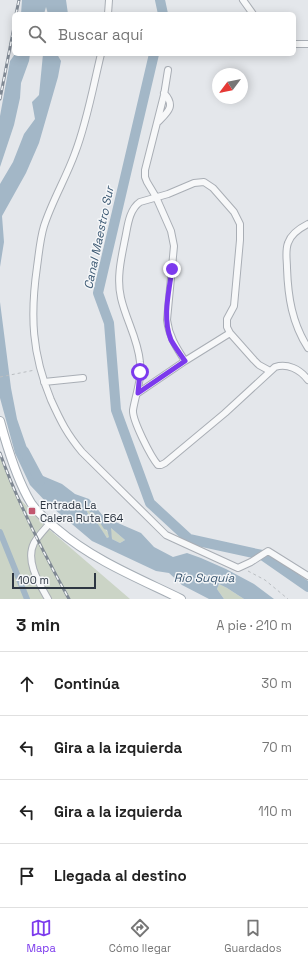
<!DOCTYPE html>
<html lang="es">
<meta charset="utf-8">
<style>
:root{--surface:#fff;--page:#f2f2f2;--text:#222;--muted:#767676;--line:#e0e0e0;--accent:#7c3aed}
body{margin:0;font-family:"Space Grotesk",sans-serif;background:var(--page);color:var(--text)}
.compass{position:absolute;left:212px;top:68px;width:36px;height:36px;border-radius:50%;background:var(--surface);box-shadow:0 2px 10px #0003;rotate:238deg}
.scale{position:absolute;left:12px;bottom:10px;width:84px;box-sizing:border-box;padding-left:4px;border:2px solid #2d3642;border-top:0;font-size:11px;line-height:14px;white-space:nowrap;color:#2d3642;-webkit-text-stroke:3px #f4f6f8;paint-order:stroke}
.stop{position:absolute;width:12px;height:12px;margin:-9px;border:3px solid #7c3aed;border-radius:50%;background:#fff}
.stop.end{background:#7c3aed;border-color:#fff;box-shadow:0 1px 4px #0008}
.list{margin:0;padding:0;list-style:none}
h2{display:flex;justify-content:space-between;align-items:center;height:52px;margin:0;padding:0 16px;font-size:17px}
h2 small{font-size:13px;font-weight:400;color:var(--muted)}
.list li{display:grid;grid-template-columns:26px 1fr auto;gap:12px;align-items:center;box-sizing:border-box;height:64px;padding:0 16px;border-top:1px solid var(--line)}
.list b{display:block;font-size:15px;white-space:nowrap}
.list em{font-size:13px;font-style:normal;color:var(--muted)}
.icon{flex:none;width:22px;height:22px;fill:none;stroke:currentColor;stroke-width:2;stroke-linecap:round;stroke-linejoin:round}
.map{position:relative;flex:none;width:308px;height:599px;overflow:hidden}
.search{position:absolute;background:var(--surface);box-shadow:0 2px 10px #0003;left:12px;right:12px;top:12px;height:44px;display:flex;align-items:center;gap:10px;box-sizing:border-box;padding:0 14px;border-radius:6px;color:var(--muted);font-size:15px}
.sheet{height:308px;background:var(--surface)}
nav{display:flex;justify-content:space-around;align-items:center;box-sizing:border-box;height:56px;border-top:1px solid var(--line);background:var(--surface);font-size:11px;color:var(--muted)}
nav a{display:grid;justify-items:center;gap:2px}
nav .on{color:var(--accent)}
.map>svg:first-child{display:block}
.green{fill:#cbd4c6}
.water{fill:#a3b7c7;fill-rule:evenodd}
.lines{fill:none;stroke-linecap:round;stroke-linejoin:round}
.canal{stroke:#a3b7c7;stroke-width:6}
.river{stroke:#a3b7c7;stroke-width:10}
.minor-casing{stroke:#a9aeb5;stroke-width:8}
.major-casing{stroke:#a5adb5;stroke-width:10}
.path{stroke:#babec2;stroke-width:1;stroke-dasharray:3 3;stroke-linecap:butt}
.minor{stroke:#f7f8f9;stroke-width:6}
.major{stroke:#fff;stroke-width:8}
.rail-casing{stroke:#7f8893;stroke-width:3}
.rail{stroke:#f4f6f8;stroke-width:1.5;stroke-dasharray:4.5;stroke-linecap:butt}
.route{stroke:#7c3aed;stroke-width:5}
.poi-dot{fill:#c2576f;stroke:#f4f6f8;stroke-width:1.5}
.labels{text-anchor:middle;stroke-width:3;stroke-linejoin:round;paint-order:stroke}
.poi-label{font-size:11px;fill:#2d3642;stroke:#f4f6f8;text-anchor:start}
.water-label{font-size:12px;font-style:italic;fill:#3b5872;stroke:#f4f6f8}
</style>
<div class="map">
<svg width="308" height="599" viewBox="0 0 308 599">
<rect width="100%" height="100%" fill="#e4e7eb"/>
<path class="green" d="M 0,458 L 8,471 L 19,498 L 44,525 L 130,599 L 0,599 Z
M 84,506 L 90,512 L 94,512 C 98,521 106,527 110,537 L 107,538 C 103,533 100,527 96,522 C 90,515 88,515 84,506 Z
M 110,527 L 125,540 L 120,543 L 112,539 Z
M 219,584 L 227,588 L 244,599 L 224,599 L 217,589 Z"/>
<path class="water" d="M 22,0 L 66,0 L 68,14 L 48,14 L 46,7 L 44,14 L 21,14 Z
M 15,54 L 30,54 L 29,61 L 21,83 L 20,98 L 14,125 L 0,167 L 0,116 L 10,61 Z
M 43,54 L 57,54 L 61,61 L 58,77 L 39,143 L 26,173 L 2,216 L 4,242 L 0,267 L 0,184 L 13,162 L 24,134 L 35,119 L 32,102 L 39,95 Z
M 0,302 L 11,388 L 17,419 L 27,448 L 31,468 L 43,476 L 62,484 L 75,494 L 89,499 L 104,517 L 141,533 L 154,547 L 173,557 L 187,553 L 201,558 L 226,569 L 254,584 L 274,599 L 244,599 L 227,588 L 219,584 L 217,589 L 224,599 L 209,599 L 182,585 L 169,573 L 156,571 L 92,541 L 47,503 L 30,485 L 15,453 L 0,398 ZM 85,507 L 90,512 L 94,513 L 104,529 L 107,530 L 109,537 L 107,538 L 96,521 L 89,516 ZM 111,528 L 125,540 L 120,543 L 112,539 Z"/>
<g class="lines">
<path class="canal" d="M 0,532 L 27,599"/>
<path class="river" d="M 160,0 L 163,14
M 154,54 L 98,293 L 109,323 L 116,410 L 150,503 L 189,539 L 262,555 L 308,587
M 24,451 L 40,481"/>
<defs>
<path id="minor" d="M 243,0 L 253,14
M 108,14 L 109,0
M 294,44 L 308,44
M 101,54 C 93,87 87,122 75,153 C 66,178 52,201 44,226 C 40,239 39,253 37,267 C 30,316 32,354 51,400 C 61,422 67,434 82,452 L 166,535 L 238,568 L 251,562 L 268,551 L 308,576
M 168,70 L 164,95 L 145,170 L 145,177 L 147,182 L 156,197 L 171,231 L 174,246 L 167,320 C 169,336 176,347 185,361
M 158,122 C 168,112 176,106 164,93
M 308,224 C 300,228 291,234 288,243 C 285,251 287,260 287,268 C 288,297 292,323 308,348
M 270,371 L 259,365 L 254,360 L 230,333 L 227,327 L 227,319 L 234,306 L 240,240 L 240,224 L 234,212 L 213,188 L 204,182 L 194,183 L 168,194 L 140,202 C 130,209 128,223 126,234 C 122,255 116,277 121,298 C 126,320 138,339 140,362 C 142,379 136,393 133,410 C 132,420 151,457 158,465 L 161,465 L 165,463 L 225,413 L 275,367 C 287,363 300,369 308,380
M 44,382 L 83,378
M 138,393 L 185,361 L 230,333
M 48,599 C 39,583 25,561 34,543 C 38,536 44,530 50,523"/>
<path id="major" d="M 0,421 C 7,447 17,480 31,503 C 38,513 47,521 57,529 C 93,560 138,578 181,599"/>
</defs>
<use href="#minor" class="minor-casing"/>
<use href="#major" class="major-casing"/>
<path class="path" d="M 0,377 L 35,370
M 248,571 L 265,580 L 288,599"/>
<use href="#minor" class="minor"/>
<use href="#major" class="major"/>
<defs>
<path id="rail" d="M 16,14 L 19,0
M 0,99 L 14,27
M 0,453 C 18,504 43,552 69,599"/>
</defs>
<use href="#rail" class="rail-casing"/>
<use href="#rail" class="rail"/>
</g>
<g class="lines">
<path class="route" d="M 140,372 L 138,393 L 185,361 C 180,354 175,347 171,340 C 162,318 169,292 172,269"/>
</g>
<rect class="poi-dot" x="28" y="507" width="8" height="8" rx="2"/>
<g class="labels">
<g class="poi-label">
<text x="40" y="509">Entrada La<tspan x="40" dy="13">Calera Ruta E64</tspan></text>
</g>
<g class="water-label">
<text transform="translate(99 238) rotate(-78)" y="4">Canal Maestro Sur</text>
<text x="204" y="582">Río Suquía</text>
</g>
</g>
</svg>
<svg class="compass" viewBox="-18 -18 36 36"><path d="M0-13l5 13h-10z" fill="#e53935"/><path d="M0 13l5-13h-10z" fill="#767676"/></svg>
<div class="scale">100 m</div>
<div class="stop" style="left:140px;top:372px"></div>
<div class="stop end" style="left:172px;top:269px"></div>
<div class="search"><svg class="icon" aria-label="search" viewBox="0 0 24 24"><circle cx="10" cy="10" r="6"/><path d="M15 15l6 6"/></svg>Buscar aquí</div>
</div>
<section class="sheet">
<h2>3 min<small>A pie · 210 m</small></h2>
<ul class="list">
<li><svg class="icon" aria-label="ahead" viewBox="0 0 24 24"><path d="M12 20V5M6 11l6-6 6 6"/></svg><div><b>Continúa</b></div><em>30 m</em></li>
<li><svg class="icon" aria-label="left" viewBox="0 0 24 24"><path d="M17 20v-9H6M10 6l-5 5 5 5"/></svg><div><b>Gira a la izquierda</b></div><em>70 m</em></li>
<li><svg class="icon" aria-label="left" viewBox="0 0 24 24"><path d="M17 20v-9H6M10 6l-5 5 5 5"/></svg><div><b>Gira a la izquierda</b></div><em>110 m</em></li>
<li><svg class="icon" aria-label="arrive" viewBox="0 0 24 24"><path d="M6 21V4h12l-3 4 3 4H6"/></svg><div><b>Llegada al destino</b></div></li>
</ul>
</section>
<nav>
<a class="on"><svg class="icon" aria-label="map" viewBox="0 0 24 24"><path d="M3 6l6-2 6 2 6-2v14l-6 2-6-2-6 2zM9 4v14M15 6v14"/></svg>Mapa</a>
<a><svg class="icon" aria-label="directions" viewBox="0 0 24 24"><path d="M12 3l9 9-9 9-9-9zM9 14v-3h6M13 9l2 2-2 2"/></svg>Cómo llegar</a>
<a><svg class="icon" aria-label="saved" viewBox="0 0 24 24"><path d="M7 4h10v16l-5-4-5 4z"/></svg>Guardados</a>
</nav>
